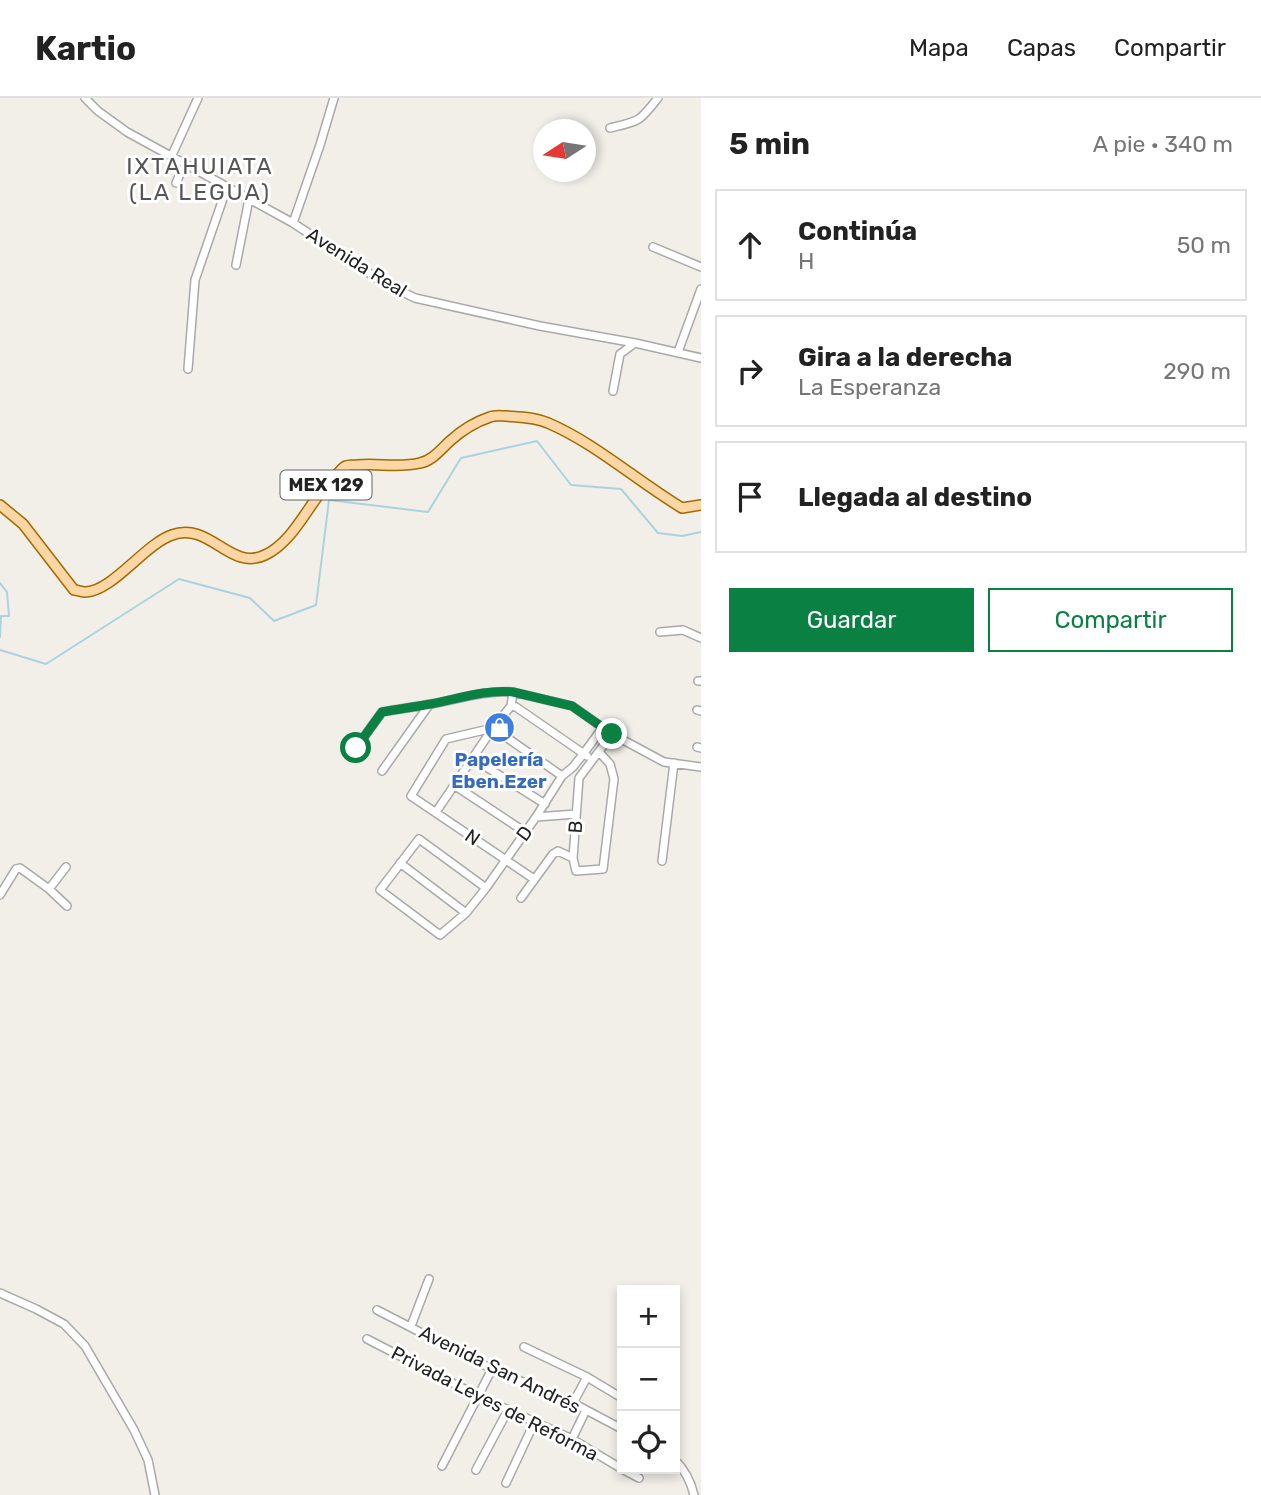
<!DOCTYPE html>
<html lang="es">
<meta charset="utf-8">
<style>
:root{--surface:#fff;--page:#f6f6f6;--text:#222;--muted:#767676;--line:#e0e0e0;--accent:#0b8043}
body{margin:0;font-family:Rubik,sans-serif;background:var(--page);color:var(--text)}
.controls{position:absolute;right:21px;bottom:21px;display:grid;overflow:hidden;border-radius:0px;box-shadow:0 4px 10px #0003}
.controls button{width:63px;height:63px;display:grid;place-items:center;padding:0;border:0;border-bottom:2px solid var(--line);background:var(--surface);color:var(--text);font:35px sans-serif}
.compass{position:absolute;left:533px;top:21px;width:63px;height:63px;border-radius:50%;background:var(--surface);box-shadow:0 4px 10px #0003;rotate:258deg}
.stop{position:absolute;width:21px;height:21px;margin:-16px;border:5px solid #0b8043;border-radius:50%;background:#fff}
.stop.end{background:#0b8043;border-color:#fff;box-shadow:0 2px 7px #0008}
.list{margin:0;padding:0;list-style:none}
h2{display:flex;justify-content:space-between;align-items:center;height:91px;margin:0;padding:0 28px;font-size:30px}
h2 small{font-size:23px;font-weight:400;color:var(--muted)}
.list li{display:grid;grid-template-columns:46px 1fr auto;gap:21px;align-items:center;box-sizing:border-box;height:112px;margin:0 14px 14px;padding:0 14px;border:2px solid var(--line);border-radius:0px}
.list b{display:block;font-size:26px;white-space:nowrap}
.list p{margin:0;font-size:23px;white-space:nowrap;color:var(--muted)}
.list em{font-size:23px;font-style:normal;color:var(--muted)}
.actions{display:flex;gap:14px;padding:21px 28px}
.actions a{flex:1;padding:16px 0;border:2px solid var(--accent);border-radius:0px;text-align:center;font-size:24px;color:var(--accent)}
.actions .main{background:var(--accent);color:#fff}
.icon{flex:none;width:38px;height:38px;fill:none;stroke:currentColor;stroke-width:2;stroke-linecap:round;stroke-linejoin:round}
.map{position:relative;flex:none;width:701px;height:1397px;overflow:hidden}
header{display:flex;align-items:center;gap:42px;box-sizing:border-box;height:98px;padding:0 35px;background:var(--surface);border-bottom:2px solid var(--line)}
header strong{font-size:33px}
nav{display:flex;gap:38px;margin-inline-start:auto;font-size:24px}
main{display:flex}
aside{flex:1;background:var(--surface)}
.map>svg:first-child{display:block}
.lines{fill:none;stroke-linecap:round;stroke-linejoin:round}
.stream{stroke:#aad3df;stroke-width:2}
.minor-casing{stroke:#a9a9a9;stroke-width:10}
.major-casing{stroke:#a06b00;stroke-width:12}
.minor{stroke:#fff;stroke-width:7}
.major{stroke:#fcd6a4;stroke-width:9}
.route{stroke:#0b8043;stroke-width:9}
.labels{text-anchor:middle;stroke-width:6;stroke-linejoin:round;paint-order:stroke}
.shield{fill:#fff;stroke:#646464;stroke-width:2}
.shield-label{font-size:18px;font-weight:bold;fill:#222}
.street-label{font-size:19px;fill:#222;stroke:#fff}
.shop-label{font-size:19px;font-weight:bold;fill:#366cbe;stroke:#fff}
.quarter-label{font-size:23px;letter-spacing:2px;fill:#555;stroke:#fff}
</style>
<header>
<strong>Kartio</strong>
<nav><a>Mapa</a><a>Capas</a><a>Compartir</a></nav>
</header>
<main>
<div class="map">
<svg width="701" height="1397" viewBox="0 0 701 1397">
<rect width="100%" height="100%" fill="#f2efe9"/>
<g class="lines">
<path class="stream" d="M 0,485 L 7,494 L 9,518 L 1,518 L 0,539
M 0,552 L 46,566 L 179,481 L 250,500 L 274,523 L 316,507 L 329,402 L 428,414 L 461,360 L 537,343 L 571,387 L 621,391 L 658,435 L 682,438 L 701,434"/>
<defs>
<path id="minor" d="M 85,0 L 98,13 L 127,34 L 293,125 L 384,185 L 415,200 L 540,228 L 635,245 L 701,260
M 610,30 C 640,23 639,24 658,0
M 172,57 L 198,0
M 176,85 L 185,65
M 293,125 L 320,47 L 334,0
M 653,149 L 701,169
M 236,167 L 249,101
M 678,254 L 701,191
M 188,271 L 195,182 L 227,89
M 613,293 L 620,256 L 635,245
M 660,534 L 683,532 L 701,540
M 698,583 L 701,583
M 511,608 L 516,609 L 587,658
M 697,612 L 701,613
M 697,649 L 701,650
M 356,650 L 382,614 C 398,611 415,609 431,606 C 458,601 486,592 513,594 L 572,608 L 612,636 L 664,664 L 701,669
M 600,655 L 610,666 L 614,681 L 603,771 L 576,773 L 573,760 L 579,680 L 612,636
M 472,660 L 545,706
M 382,673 L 429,607
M 454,687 L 525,734
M 436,714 L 493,630 L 511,608 L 513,594
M 536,719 L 576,716
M 662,763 L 674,665
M 400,765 L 466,815
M 534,781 L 411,698 L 446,641 L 493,630 L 562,678
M 486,790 L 419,741 L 380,792 L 440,837 L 466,815 L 486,790 L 536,719 L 562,678 L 573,669 L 584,655 L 603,629
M 49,791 L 66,769
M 0,797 L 16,771 L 20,770 L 49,791 L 67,808
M 521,800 L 553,756 L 558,753 L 573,760
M 0,1195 L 36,1211 L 64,1226 L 85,1248 L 134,1332 L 148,1362 L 155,1397
M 377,1212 L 492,1271 L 573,1305 L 622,1331
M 411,1228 L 429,1181
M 367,1241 L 478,1298 L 572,1341 L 622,1371
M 524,1249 L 587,1279 L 622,1300
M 573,1305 L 587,1279
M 572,1341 L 586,1312
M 675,1362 C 684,1371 691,1384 694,1397
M 442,1368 L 492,1271
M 622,1371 L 639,1380
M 476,1372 L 508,1312
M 506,1385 L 535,1323"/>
<path id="major" d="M 0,407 L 23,426 L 74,492 C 78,492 81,494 85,494 C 112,494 145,446 172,437 C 210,423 230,474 265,457 C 297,442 311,398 338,375 C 341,372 343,369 346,368 C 347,367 355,367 357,367 C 377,365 400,370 420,365 C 432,363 441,351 450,343 C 461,333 475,324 490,319 C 495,317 501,318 506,318 C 519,319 535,319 548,325 C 595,345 637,383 682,410 L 701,407"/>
</defs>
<use href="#minor" class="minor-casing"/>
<use href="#major" class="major-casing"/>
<use href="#minor" class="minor"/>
<use href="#major" class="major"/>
</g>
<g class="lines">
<path class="route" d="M 356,650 L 382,614 C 398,611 415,609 431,606 C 458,601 486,591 513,594 L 572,608 L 612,636"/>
</g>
<defs>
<symbol id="shop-disc" viewBox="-11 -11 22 22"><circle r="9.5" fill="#3f7fe0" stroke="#fff"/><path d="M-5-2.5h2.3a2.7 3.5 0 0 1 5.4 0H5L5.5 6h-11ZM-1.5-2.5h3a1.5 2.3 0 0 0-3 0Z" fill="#fff"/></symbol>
</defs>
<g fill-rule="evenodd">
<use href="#shop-disc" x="482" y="612" width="35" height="35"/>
</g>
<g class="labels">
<rect class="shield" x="280.5" y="372.5" width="91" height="29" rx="5"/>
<g class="shield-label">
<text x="326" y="393">MEX 129</text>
</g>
<g class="street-label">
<text transform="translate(357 164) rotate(32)" y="7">Avenida Real</text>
<text transform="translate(575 729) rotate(-86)" y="7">B</text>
<text transform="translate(524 735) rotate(-54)" y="7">D</text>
<text transform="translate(473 739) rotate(34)" y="7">N</text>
<text transform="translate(500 1271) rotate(26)" y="7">Avenida San Andrés</text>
<text transform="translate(495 1305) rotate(27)" y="7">Privada Leyes de Reforma</text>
</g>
<g class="shop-label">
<text x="499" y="668">Papelería<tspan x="499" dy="22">Eben.Ezer</tspan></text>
</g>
<g class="quarter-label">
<text x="200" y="76">IXTAHUIATA<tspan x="200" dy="26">(LA LEGUA)</tspan></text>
</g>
</g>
</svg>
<div class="controls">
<button>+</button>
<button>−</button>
<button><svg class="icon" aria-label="locate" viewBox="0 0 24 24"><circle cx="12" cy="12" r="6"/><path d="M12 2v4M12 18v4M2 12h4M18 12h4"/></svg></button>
</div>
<svg class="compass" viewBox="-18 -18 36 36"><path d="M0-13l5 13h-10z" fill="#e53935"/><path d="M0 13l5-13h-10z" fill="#767676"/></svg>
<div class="stop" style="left:356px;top:650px"></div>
<div class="stop end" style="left:612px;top:636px"></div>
</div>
<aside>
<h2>5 min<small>A pie · 340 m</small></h2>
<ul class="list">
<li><svg class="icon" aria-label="ahead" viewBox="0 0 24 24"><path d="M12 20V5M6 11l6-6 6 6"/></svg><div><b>Continúa</b><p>H</p></div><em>50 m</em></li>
<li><svg class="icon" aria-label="right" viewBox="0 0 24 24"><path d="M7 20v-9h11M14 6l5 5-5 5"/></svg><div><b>Gira a la derecha</b><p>La Esperanza</p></div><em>290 m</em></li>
<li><svg class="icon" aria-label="arrive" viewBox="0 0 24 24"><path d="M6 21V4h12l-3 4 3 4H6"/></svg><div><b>Llegada al destino</b></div></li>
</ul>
<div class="actions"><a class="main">Guardar</a><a>Compartir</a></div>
</aside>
</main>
